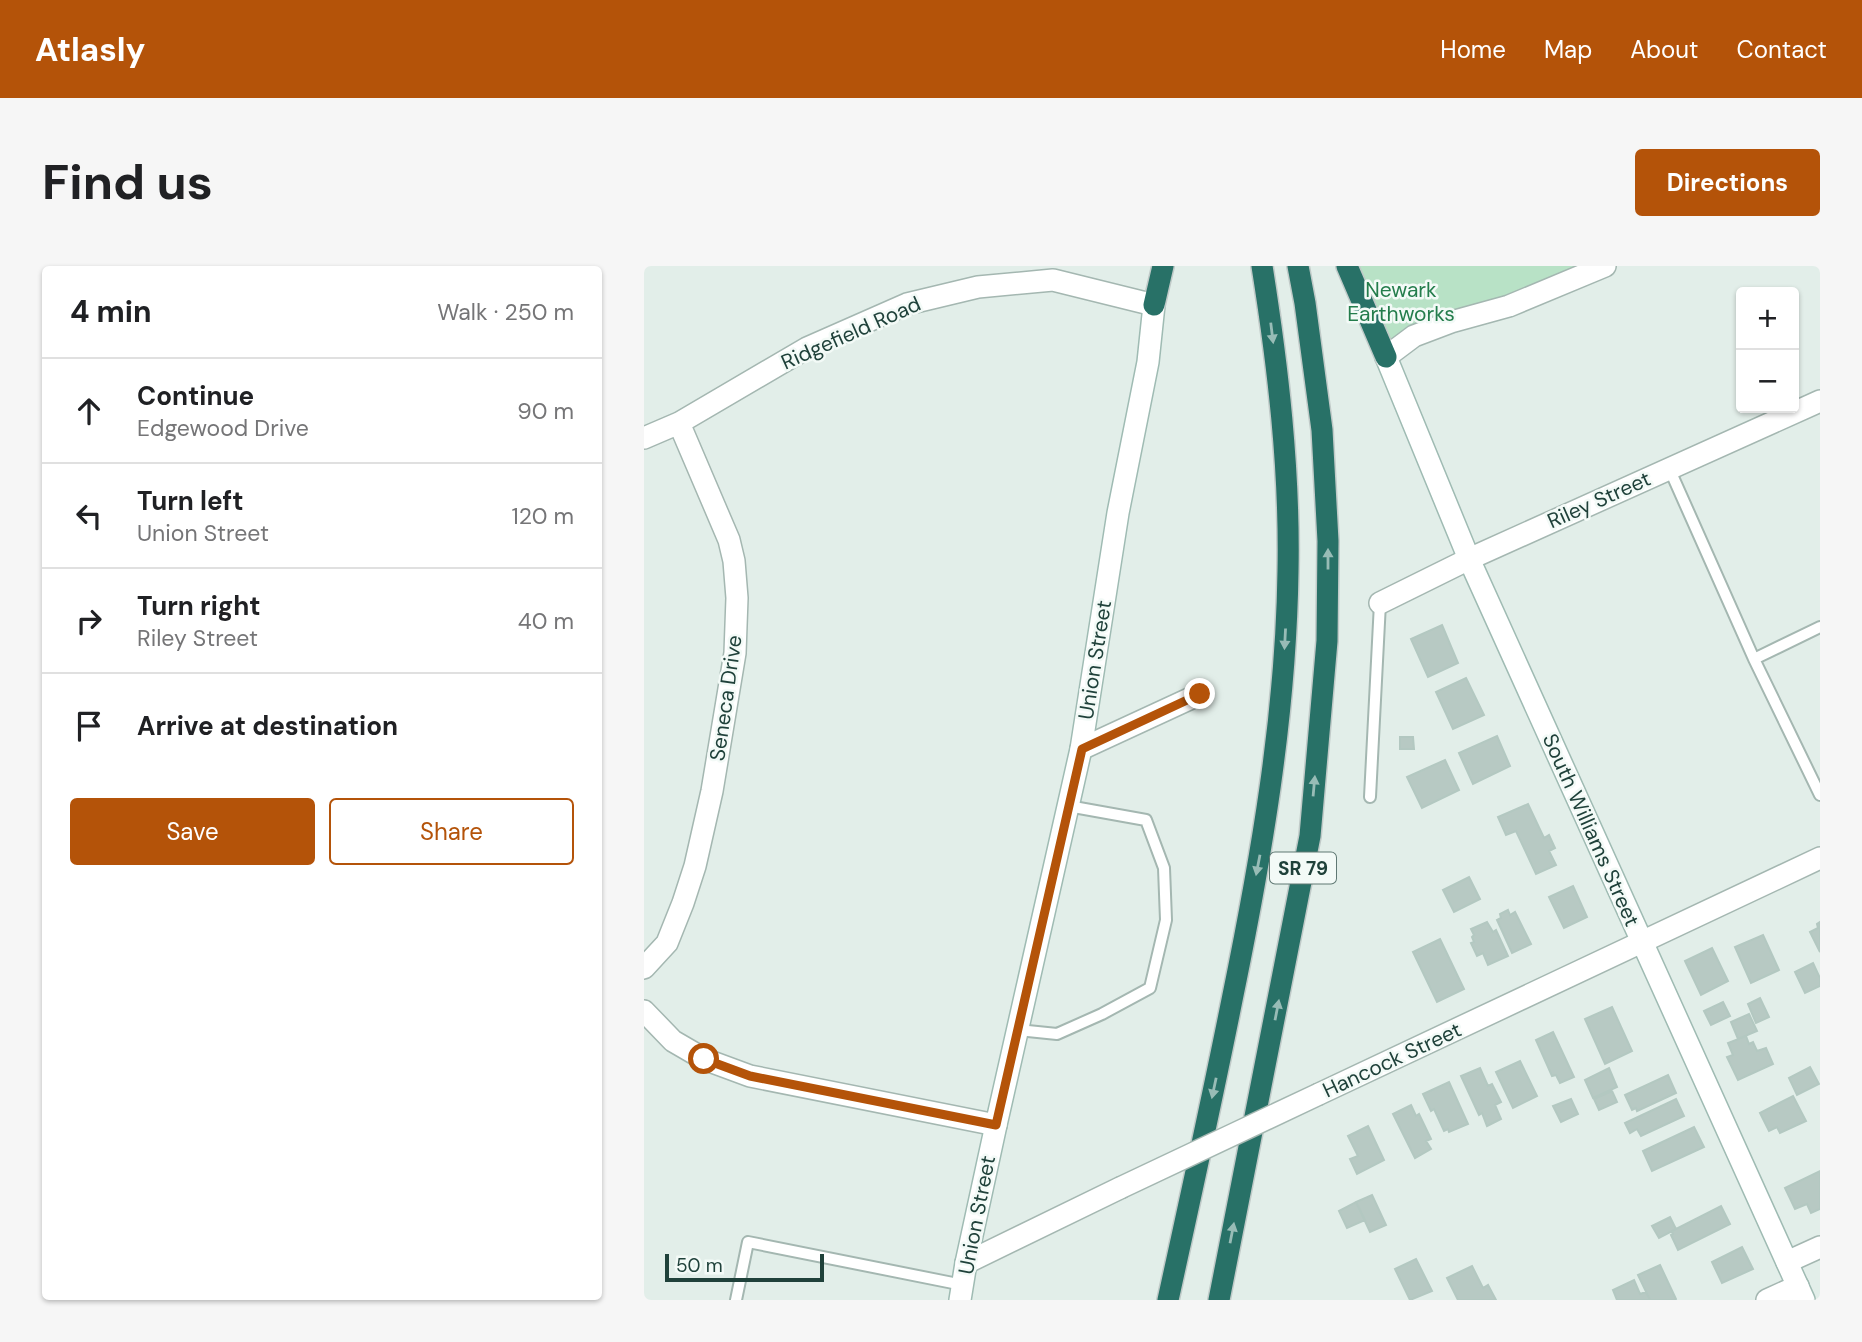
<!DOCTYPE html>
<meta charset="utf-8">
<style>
:root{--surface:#fff;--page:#f6f6f6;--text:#202124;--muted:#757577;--line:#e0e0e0;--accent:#b45309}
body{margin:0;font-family:"DM Sans",sans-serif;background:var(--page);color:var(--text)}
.controls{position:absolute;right:21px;top:21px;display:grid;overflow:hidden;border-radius:7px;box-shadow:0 2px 5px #0004}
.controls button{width:63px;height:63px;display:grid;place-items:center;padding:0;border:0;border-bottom:2px solid var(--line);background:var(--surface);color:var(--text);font:35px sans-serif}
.scale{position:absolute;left:21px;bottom:18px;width:159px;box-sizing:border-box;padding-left:7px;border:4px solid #1f413a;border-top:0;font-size:19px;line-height:24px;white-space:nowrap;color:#1f413a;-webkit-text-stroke:5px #f3faf7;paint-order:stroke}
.stop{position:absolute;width:21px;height:21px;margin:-16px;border:5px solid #b45309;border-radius:50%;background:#fff}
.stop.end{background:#b45309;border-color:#fff;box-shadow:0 2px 7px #0008}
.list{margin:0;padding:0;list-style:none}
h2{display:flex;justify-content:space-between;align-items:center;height:91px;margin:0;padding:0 28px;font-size:30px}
h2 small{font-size:23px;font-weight:400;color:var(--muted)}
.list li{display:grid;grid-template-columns:46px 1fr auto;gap:21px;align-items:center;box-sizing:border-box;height:105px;padding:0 28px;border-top:2px solid var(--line)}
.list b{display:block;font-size:26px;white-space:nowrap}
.list p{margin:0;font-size:23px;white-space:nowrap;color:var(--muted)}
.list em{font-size:23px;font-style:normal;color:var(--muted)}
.actions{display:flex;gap:14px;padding:21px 28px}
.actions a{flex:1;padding:16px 0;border:2px solid var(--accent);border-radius:7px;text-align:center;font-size:24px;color:var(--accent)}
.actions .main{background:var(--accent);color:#fff}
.icon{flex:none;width:38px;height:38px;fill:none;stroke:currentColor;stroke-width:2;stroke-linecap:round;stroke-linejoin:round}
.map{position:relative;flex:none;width:1176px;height:1034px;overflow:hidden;border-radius:7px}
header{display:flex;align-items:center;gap:42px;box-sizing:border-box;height:98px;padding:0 35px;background:var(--accent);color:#fff}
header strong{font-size:33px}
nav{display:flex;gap:38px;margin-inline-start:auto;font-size:24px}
.intro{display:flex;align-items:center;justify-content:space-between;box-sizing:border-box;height:168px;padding:0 42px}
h1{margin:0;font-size:49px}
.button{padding:18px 32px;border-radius:7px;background:var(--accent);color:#fff;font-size:24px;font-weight:700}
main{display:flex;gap:42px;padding:0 42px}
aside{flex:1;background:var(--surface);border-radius:7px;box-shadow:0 2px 5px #0004}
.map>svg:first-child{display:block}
.green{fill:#b8e2c6}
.building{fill:#b7c9c3;stroke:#b3c8c1;stroke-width:2}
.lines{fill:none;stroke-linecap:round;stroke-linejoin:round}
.lane-casing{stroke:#a4b7b1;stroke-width:14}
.street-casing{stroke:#a4b7b1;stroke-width:24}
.secondary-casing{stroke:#9fbbb3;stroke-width:24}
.highway-casing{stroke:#c0cac8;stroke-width:24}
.lane{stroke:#fff;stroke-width:10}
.street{stroke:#fff;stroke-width:21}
.secondary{stroke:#fff;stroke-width:21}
.highway{stroke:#287167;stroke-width:21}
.street-bridge-casing{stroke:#a4b7b1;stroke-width:24;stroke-linecap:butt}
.street-bridge{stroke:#fff;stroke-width:21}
.oneway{fill:#98bcb6}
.route{stroke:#b45309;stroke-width:9}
.labels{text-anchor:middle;stroke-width:5;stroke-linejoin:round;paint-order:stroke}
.shield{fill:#f3faf7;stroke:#5f7873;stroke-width:2}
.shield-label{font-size:19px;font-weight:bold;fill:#1f413a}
.park-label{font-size:21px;fill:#247d4c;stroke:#f3faf7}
.street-label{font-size:21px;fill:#1f413a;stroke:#f3faf7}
</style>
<header>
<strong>Atlasly</strong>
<nav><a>Home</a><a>Map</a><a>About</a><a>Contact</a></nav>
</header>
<div class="intro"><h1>Find us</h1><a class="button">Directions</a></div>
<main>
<aside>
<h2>4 min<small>Walk · 250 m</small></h2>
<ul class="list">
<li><svg class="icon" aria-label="ahead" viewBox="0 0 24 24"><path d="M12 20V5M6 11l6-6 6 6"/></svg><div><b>Continue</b><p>Edgewood Drive</p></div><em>90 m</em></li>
<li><svg class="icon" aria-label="left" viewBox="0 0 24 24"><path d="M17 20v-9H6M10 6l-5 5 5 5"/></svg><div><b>Turn left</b><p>Union Street</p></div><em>120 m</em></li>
<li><svg class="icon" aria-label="right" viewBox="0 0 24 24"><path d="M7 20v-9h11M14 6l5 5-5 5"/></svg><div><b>Turn right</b><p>Riley Street</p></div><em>40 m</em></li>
<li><svg class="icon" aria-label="arrive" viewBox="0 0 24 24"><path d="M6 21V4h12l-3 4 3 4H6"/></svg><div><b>Arrive at destination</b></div></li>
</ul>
<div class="actions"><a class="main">Save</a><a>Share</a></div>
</aside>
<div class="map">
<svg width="1176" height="1034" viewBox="0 0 1176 1034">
<rect width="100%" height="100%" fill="#e2eee9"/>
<path class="green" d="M 703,0 L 961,0 L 742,91 Z"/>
<path class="building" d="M 798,359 L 814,397 L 784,411 L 767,373 Z
M 822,412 L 840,449 L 809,463 L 792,426 Z
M 853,470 L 866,500 L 829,518 L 815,487 Z
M 756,471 L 769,471 L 770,483 L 756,483 Z
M 801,494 L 815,524 L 778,542 L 763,511 Z
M 884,538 L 900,572 L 905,569 L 911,582 L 905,585 L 912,599 L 892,608 L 872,565 L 862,569 L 854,551 Z
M 825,611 L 836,633 L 810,646 L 799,624 Z
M 929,620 L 943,651 L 920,662 L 905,631 Z
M 864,644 L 866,649 L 871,646 L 887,678 L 868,687 L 853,654 L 857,652 L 856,648 Z
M 843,656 L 849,666 L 852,664 L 864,690 L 844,699 L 839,687 L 833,690 L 827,677 L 830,676 L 828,671 L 830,669 L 827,663 Z
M 1176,656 L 1176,686 L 1166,666 L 1174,662 L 1173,658 Z
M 1119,669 L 1135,704 L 1107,717 L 1091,681 Z
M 796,673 L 820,723 L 793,736 L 769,686 Z
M 1068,682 L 1084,715 L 1057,729 L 1041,695 Z
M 1169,697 L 1176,712 L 1176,720 L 1161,727 L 1151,706 Z
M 1116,732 L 1125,751 L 1112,757 L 1104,738 Z
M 1079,736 L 1086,750 L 1067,759 L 1060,745 Z
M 968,741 L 988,785 L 961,798 L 941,753 Z
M 1105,748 L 1113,765 L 1094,773 L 1087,756 Z
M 909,766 L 930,811 L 916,817 L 912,809 L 908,810 L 892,774 Z
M 1102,770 L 1105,778 L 1109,776 L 1113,785 L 1122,782 L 1129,798 L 1094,814 L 1083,791 L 1089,789 L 1084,777 Z
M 876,795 L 893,830 L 869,842 L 852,806 Z
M 1166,801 L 1175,818 L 1153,829 L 1145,812 Z
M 836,802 L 844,820 L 848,818 L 857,836 L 851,839 L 857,853 L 843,860 L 838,847 L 835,849 L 817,810 Z
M 965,802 L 973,821 L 949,832 L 941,814 Z
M 1024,809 L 1032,827 L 993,845 L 992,842 L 988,844 L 981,829 Z
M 805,816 L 824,858 L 805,866 L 804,863 L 800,865 L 790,843 L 787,845 L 779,828 Z
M 968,825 L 973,836 L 955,844 L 950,833 Z
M 1149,830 L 1162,855 L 1136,867 L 1133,861 L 1125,865 L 1116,847 Z
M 927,833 L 934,848 L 917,856 L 909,840 Z
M 1032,833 L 1040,850 L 997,870 L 993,863 L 986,867 L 981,857 Z
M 767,839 L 772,850 L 775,848 L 787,873 L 782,875 L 787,883 L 771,892 L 749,848 Z
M 724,860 L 740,894 L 713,908 L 706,893 L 714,890 L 704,870 Z
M 1050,861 L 1060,881 L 1008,905 L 999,885 Z
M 1176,905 L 1176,943 L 1167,947 L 1163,938 L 1151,943 L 1141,922 Z
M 728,929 L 742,959 L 726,966 L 712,936 Z
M 712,936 L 721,954 L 703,962 L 695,945 Z
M 1077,940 L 1086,958 L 1034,984 L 1027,969 L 1029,968 L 1028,965 Z
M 1026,951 L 1032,963 L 1015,972 L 1008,960 Z
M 1098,981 L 1109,1003 L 1078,1017 L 1068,996 Z
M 772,993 L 788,1025 L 766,1034 L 751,1003 Z
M 1016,999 L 1032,1033 L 1031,1034 L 1006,1034 L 994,1009 Z
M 828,1000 L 839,1022 L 844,1019 L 852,1034 L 814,1034 L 803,1012 Z
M 990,1014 L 996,1028 L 1002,1026 L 1006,1034 L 973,1034 L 969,1024 Z"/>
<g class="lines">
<defs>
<path id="lane" d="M 1025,202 L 1110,393 L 1176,529
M 1110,393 L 1176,361
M 726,531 L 736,337
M 374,764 L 413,768 L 458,748 L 506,722 L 522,654 L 520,602 L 502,554 L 424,540
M 92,1034 L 104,976 L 319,1019"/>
<path id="street" d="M 742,91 L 770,70 L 807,56 L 865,40 L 961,0
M 0,172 L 35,157 L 163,82 L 263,38 L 334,21 L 409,14 L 510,39
M 736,337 L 825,293 L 1176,135
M 437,483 L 556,428
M 0,702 L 23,677 L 39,637 L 51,600 L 68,525 L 91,387 L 93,332 L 90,295 L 85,274 L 35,157
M 0,745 L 29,775 L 60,793 L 106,810 L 352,859
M 675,828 L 1176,592
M 1143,996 L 1176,981
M 322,997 L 476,922
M 1123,1034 L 1154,1020"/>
<path id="secondary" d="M 742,91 L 825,293 L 1160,1034
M 316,1034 L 322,997 L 352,859 L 437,483 L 474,247 L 504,96 L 510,39"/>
<path id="highway" d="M 703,0 L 742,91
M 510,39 L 519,0
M 524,1034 C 546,934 568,834 588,734 C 617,593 642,450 644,305 C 646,203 634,101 618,0
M 575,1034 L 666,570 L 683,375 L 684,275 L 678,164 L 661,37 L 654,0"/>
</defs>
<use href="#lane" class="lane-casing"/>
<use href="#street" class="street-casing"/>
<use href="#secondary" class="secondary-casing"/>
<use href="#highway" class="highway-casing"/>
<use href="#lane" class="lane"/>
<use href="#street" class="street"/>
<use href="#secondary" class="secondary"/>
<use href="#highway" class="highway"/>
<defs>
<path id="street-bridge" d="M 476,922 L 675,828"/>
</defs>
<use href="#street-bridge" class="street-bridge-casing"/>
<use href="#street-bridge" class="street-bridge"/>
</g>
<defs><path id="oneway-solid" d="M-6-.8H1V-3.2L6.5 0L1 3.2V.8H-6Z" transform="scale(1.75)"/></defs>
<g class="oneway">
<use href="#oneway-solid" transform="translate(628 67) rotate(83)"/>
<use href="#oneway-solid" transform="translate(684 293) rotate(-90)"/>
<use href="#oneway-solid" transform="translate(641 373) rotate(93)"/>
<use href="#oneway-solid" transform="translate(670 520) rotate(-85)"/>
<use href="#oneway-solid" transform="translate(614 599) rotate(101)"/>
<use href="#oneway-solid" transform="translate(633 744) rotate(-79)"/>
<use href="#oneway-solid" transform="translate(570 822) rotate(102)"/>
<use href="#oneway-solid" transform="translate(588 967) rotate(-79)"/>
</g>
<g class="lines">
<path class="route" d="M 60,793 L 106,810 L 352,859 L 438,483 L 556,428"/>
</g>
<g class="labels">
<rect class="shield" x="626" y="586.5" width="66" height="31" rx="5"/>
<g class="shield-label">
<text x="659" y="609">SR 79</text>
</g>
<g class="park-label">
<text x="757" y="31">Newark<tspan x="757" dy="24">Earthworks</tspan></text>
</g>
<g class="street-label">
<text transform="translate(207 67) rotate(-24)" y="7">Ridgefield Road</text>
<text transform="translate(955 234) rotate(-24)" y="7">Riley Street</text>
<text transform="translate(451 394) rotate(-81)" y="7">Union Street</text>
<text transform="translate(82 432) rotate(-82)" y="7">Seneca Drive</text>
<text transform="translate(947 564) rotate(66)" y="7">South Williams Street</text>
<text transform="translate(748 794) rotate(-25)" y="7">Hancock Street</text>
<text transform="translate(333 949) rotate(-79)" y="7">Union Street</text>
</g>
</g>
</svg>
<div class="controls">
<button>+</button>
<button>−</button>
</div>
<div class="scale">50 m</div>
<div class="stop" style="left:60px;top:793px"></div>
<div class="stop end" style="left:556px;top:428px"></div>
</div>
</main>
